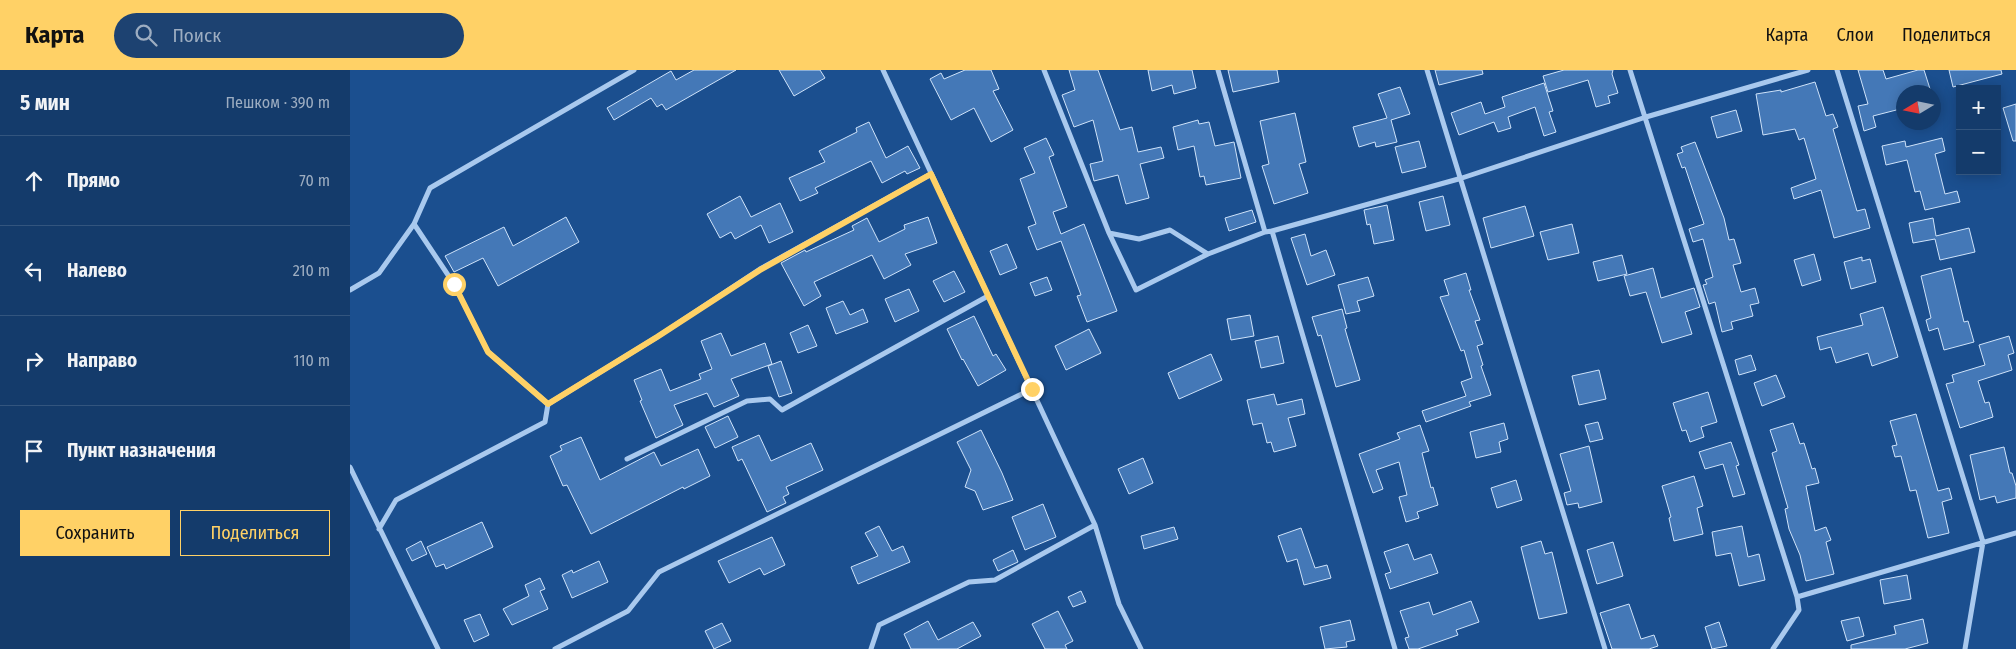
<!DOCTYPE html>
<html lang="ru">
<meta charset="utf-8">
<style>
:root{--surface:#143b6b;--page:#1d4271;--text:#f1f3f6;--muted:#9dadc1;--line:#33557e;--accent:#ffd166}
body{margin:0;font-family:"Fira Sans Condensed",sans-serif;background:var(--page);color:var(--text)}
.controls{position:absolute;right:15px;top:15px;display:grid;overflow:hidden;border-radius:0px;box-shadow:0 2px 12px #0003}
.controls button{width:45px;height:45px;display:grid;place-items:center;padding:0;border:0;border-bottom:1px solid var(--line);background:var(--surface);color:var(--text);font:25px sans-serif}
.compass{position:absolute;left:1546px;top:15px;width:45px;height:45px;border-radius:50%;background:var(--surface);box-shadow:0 2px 12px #0003;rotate:260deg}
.stop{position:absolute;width:15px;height:15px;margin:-11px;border:4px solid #ffd166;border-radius:50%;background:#fff}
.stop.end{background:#ffd166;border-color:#fff;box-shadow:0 1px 5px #0008}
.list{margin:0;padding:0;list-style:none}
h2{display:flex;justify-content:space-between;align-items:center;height:65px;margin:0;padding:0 20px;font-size:21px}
h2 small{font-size:16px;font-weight:400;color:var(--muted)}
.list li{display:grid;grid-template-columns:32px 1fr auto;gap:15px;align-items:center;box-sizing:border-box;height:90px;padding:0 20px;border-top:1px solid var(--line)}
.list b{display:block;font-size:19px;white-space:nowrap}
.list em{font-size:16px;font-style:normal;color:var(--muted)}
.actions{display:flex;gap:10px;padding:15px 20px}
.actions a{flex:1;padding:11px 0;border:1px solid var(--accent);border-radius:0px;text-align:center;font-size:18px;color:var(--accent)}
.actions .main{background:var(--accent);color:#111}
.icon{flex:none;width:28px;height:28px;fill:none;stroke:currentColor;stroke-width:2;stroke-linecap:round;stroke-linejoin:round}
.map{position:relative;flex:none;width:1666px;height:579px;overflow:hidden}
header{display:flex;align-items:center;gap:30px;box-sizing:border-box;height:70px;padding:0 25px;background:var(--accent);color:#111}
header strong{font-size:24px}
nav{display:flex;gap:28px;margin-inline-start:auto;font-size:18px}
.search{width:350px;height:45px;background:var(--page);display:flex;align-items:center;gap:12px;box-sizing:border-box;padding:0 18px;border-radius:28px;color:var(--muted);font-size:19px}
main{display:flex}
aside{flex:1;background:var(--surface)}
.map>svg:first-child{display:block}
.building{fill:#4478b7;stroke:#cfe3fa}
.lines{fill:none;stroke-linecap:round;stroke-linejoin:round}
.minor{stroke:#a9c9ee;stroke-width:5}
.route{stroke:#ffd166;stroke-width:6}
</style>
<header>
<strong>Карта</strong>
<div class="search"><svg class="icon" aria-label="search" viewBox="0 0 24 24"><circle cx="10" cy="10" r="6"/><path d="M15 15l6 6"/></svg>Поиск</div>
<nav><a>Карта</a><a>Слои</a><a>Поделиться</a></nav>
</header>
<main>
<aside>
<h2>5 мин<small>Пешком · 390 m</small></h2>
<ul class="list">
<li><svg class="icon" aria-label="ahead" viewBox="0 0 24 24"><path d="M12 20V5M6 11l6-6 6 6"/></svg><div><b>Прямо</b></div><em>70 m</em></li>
<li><svg class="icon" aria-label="left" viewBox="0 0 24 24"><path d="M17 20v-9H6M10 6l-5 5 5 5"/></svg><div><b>Налево</b></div><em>210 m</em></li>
<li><svg class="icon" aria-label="right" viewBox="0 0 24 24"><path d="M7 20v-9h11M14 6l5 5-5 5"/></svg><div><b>Направо</b></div><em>110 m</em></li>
<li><svg class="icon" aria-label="arrive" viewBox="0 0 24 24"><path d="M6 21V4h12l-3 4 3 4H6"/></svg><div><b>Пункт назначения</b></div></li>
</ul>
<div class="actions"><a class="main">Сохранить</a><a>Поделиться</a></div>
</aside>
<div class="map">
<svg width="1666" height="579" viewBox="0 0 1666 579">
<rect width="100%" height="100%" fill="#1b4f8f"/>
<path class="building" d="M 344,0 L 386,0 L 316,40 L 312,34 L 307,37 L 301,28 L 264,50 L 257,38 L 321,1 L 326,10 Z
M 429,0 L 470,0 L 475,8 L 444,26 Z
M 615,0 L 641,0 L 649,19 L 643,21 L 663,60 L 641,72 L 624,38 L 601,50 L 580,9 L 591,3 L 594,9 Z
M 719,0 L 748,0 L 770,60 L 782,57 L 788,82 L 811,77 L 814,88 L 790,94 L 799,128 L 776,134 L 768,105 L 744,111 L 740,94 L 753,91 L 743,50 L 724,57 L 712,25 L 725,20 Z
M 798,0 L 842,0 L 846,18 L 824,24 L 822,15 L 802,21 Z
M 878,0 L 927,0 L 929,12 L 883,22 Z
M 1085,0 L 1132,0 L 1133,4 L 1089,15 Z
M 1214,0 L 1263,0 L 1262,4 L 1268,23 L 1258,26 L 1260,33 L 1246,37 L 1238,10 L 1198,22 L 1193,6 Z
M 1508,0 L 1533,0 L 1536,9 L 1568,0 L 1574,0 L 1581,22 L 1554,22 L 1554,38 L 1523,46 L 1526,57 L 1514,61 L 1508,36 L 1518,34 Z
M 1599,0 L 1651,0 L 1652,4 L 1603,17 Z
M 1465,12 L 1476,46 L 1483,44 L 1488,57 L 1483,59 L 1507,141 L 1515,139 L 1520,158 L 1484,168 L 1471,120 L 1444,129 L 1441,118 L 1466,109 L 1454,68 L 1449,70 L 1445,59 L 1413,65 L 1406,24 L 1431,20 L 1431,22 Z
M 1194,13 L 1203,41 L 1199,42 L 1206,62 L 1194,66 L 1185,37 L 1158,47 L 1161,58 L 1148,62 L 1144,52 L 1109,65 L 1101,43 L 1131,32 L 1135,44 L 1155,37 L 1152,27 Z
M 1050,17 L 1060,44 L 1041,50 L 1047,72 L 1026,77 L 1025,72 L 1009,77 L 1003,57 L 1037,48 L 1028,24 Z
M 1666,34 L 1666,71 L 1663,71 L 1653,38 Z
M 1386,40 L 1392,61 L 1367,68 L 1361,47 Z
M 945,43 L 956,92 L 949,94 L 958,123 L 924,134 L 912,96 L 919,94 L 910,51 Z
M 848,50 L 849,54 L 859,52 L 865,76 L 884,72 L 891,108 L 856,115 L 854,106 L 850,107 L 844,76 L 828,80 L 823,57 Z
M 519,52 L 536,88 L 558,76 L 570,98 L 557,104 L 555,101 L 532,113 L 521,91 L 465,118 L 468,123 L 450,131 L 439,108 L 475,92 L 469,81 L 507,62 L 506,58 Z
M 696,68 L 704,85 L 699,87 L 717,137 L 703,142 L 711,164 L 734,154 L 767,241 L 737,252 L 727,226 L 731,225 L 711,171 L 687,180 L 678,157 L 686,154 L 670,109 L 685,103 L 674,78 Z
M 1592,68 L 1595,81 L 1585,84 L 1595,124 L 1607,121 L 1610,132 L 1575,140 L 1570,121 L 1565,122 L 1557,90 L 1536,95 L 1532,76 L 1555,71 L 1556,77 Z
M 1069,71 L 1076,97 L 1052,103 L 1045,77 Z
M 1345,72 L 1374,148 L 1379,170 L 1384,169 L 1391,193 L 1383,195 L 1391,222 L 1405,218 L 1409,233 L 1400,235 L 1403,246 L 1381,252 L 1383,259 L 1372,262 L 1365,232 L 1359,234 L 1353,215 L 1357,214 L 1355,210 L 1363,207 L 1353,169 L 1343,172 L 1339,159 L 1354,154 L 1335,97 L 1332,98 L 1327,84 L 1333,82 L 1331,77 Z
M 390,126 L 401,147 L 430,133 L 443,162 L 419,173 L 411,155 L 385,169 L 381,162 L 370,168 L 357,144 Z
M 1093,126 L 1100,155 L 1076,161 L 1069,132 Z
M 1037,135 L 1044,170 L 1024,174 L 1020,154 L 1017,155 L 1014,140 Z
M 1175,136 L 1184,166 L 1141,178 L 1133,148 Z
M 902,140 L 906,152 L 879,161 L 875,148 Z
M 216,147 L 229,172 L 148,216 L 133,188 L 104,202 L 95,186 L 154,157 L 163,176 Z
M 578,147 L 587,173 L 555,184 L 561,195 L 534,209 L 522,185 L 464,212 L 471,226 L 454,236 L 431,193 L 455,180 L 456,182 L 504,160 L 502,156 L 517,148 L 529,172 L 555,159 L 554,155 Z
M 1583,148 L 1586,166 L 1619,158 L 1625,182 L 1590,190 L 1585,169 L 1563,173 L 1559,153 Z
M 1222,154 L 1229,183 L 1198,190 L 1190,162 Z
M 955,164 L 961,186 L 976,180 L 985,205 L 957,215 L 941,168 Z
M 657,174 L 667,198 L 650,205 L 640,181 Z
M 1464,184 L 1471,210 L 1452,216 L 1444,190 Z
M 1272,185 L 1277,204 L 1248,211 L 1243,192 Z
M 1512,187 L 1512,191 L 1520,189 L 1526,212 L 1501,219 L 1494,192 Z
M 1303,198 L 1311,228 L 1344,218 L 1350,237 L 1335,242 L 1342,264 L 1312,273 L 1296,222 L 1280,226 L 1274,206 Z
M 1601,198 L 1614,252 L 1618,251 L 1624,272 L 1594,280 L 1588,258 L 1579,261 L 1576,250 L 1581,248 L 1571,206 Z
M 604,201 L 615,222 L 594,232 L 583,211 Z
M 1116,203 L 1121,220 L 1119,220 L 1130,250 L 1125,251 L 1133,274 L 1127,276 L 1133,295 L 1131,296 L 1141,325 L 1119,332 L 1121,336 L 1076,352 L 1072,341 L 1116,326 L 1111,312 L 1122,308 L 1114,280 L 1111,281 L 1090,227 L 1099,225 L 1094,210 Z
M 697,207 L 702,220 L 685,226 L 680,213 Z
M 1018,207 L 1024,226 L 1007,231 L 1010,241 L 996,244 L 988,215 Z
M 559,219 L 569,241 L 545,252 L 535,229 Z
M 493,231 L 500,245 L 513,239 L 518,252 L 486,264 L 476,238 Z
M 1533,237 L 1548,287 L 1522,296 L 1518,283 L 1486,293 L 1481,277 L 1470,280 L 1467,267 L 1513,255 L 1510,244 Z
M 992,239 L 997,258 L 995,259 L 1010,310 L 986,317 L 971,265 L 968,266 L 962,247 Z
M 900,245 L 904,266 L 881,270 L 877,249 Z
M 624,246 L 643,286 L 646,284 L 656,300 L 628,316 L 613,289 L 612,290 L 597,259 Z
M 458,255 L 467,276 L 448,283 L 440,263 Z
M 739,259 L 751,283 L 716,300 L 705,276 Z
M 371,263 L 381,286 L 415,273 L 422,294 L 381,309 L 389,326 L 364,337 L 357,323 L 324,335 L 333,355 L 306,368 L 290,331 L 292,330 L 284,310 L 311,299 L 320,321 L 351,309 L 349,304 L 362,299 L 351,271 Z
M 928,266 L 934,293 L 911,298 L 905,271 Z
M 1659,266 L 1664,283 L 1658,285 L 1662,300 L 1628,311 L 1635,333 L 1639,332 L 1643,347 L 1610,358 L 1596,314 L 1604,312 L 1602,305 L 1635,295 L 1629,275 Z
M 861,284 L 872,310 L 829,329 L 818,303 Z
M 1401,285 L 1406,300 L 1389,305 L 1385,290 Z
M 431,291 L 442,323 L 429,327 L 418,296 Z
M 1249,300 L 1256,329 L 1229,335 L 1222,306 Z
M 1426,305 L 1435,327 L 1412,336 L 1404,313 Z
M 1358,322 L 1367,352 L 1351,357 L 1354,367 L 1340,372 L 1336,360 L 1332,361 L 1323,333 Z
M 924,324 L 927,335 L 952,329 L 955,344 L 938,348 L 946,376 L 924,382 L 921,372 L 917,373 L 912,353 L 903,355 L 897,330 Z
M 1566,344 L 1588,421 L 1599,418 L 1602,429 L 1592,432 L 1599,463 L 1578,468 L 1566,420 L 1560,421 L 1551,386 L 1545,387 L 1542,376 L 1547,375 L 1540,351 Z
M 378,346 L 388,367 L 365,378 L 355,357 Z
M 1248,352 L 1253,369 L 1240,372 L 1235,355 Z
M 1154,353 L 1158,369 L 1149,372 L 1151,382 L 1126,388 L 1120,362 Z
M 1443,353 L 1450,374 L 1454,373 L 1462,399 L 1465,398 L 1469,413 L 1456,416 L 1465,461 L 1476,457 L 1481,470 L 1476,472 L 1484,504 L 1456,511 L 1450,485 L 1439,459 L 1435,439 L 1438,438 L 1422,383 L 1427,381 L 1420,360 Z
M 1070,355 L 1079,381 L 1072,383 L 1081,418 L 1083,417 L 1088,435 L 1067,442 L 1069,448 L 1056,452 L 1049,427 L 1057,425 L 1049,392 L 1026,400 L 1033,419 L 1023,423 L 1009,384 L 1050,369 L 1047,363 Z
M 631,360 L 652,403 L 663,430 L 633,440 L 625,421 L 615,417 L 621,400 L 607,372 Z
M 409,365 L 421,391 L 461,373 L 473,400 L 436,417 L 439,424 L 433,427 L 436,433 L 417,442 L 392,389 L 388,391 L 382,377 Z
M 231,367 L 250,410 L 304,382 L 311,396 L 348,379 L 360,406 L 334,419 L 333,417 L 241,464 L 217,415 L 213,416 L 200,386 L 212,380 L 210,376 Z
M 1381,372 L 1389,395 L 1386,396 L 1395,424 L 1383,427 L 1373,394 L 1355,399 L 1349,382 Z
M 1239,376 L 1252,432 L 1229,438 L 1228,433 L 1217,435 L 1214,423 L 1221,421 L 1210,384 Z
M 1654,377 L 1660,403 L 1662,403 L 1666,416 L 1666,428 L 1647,433 L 1645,426 L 1630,430 L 1620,385 Z
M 793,388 L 803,413 L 779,424 L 768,399 Z
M 1344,406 L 1353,436 L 1347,438 L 1353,464 L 1324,471 L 1319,448 L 1321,447 L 1312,416 Z
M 1166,410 L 1172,430 L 1147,438 L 1141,418 Z
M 693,434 L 706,467 L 675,480 L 662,447 Z
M 132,452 L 143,477 L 96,499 L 94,494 L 86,497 L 77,477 Z
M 529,456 L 542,481 L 553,476 L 560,492 L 508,514 L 501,497 L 528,486 L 515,463 Z
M 1392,456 L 1398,487 L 1409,484 L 1415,510 L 1389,516 L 1381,483 L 1366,486 L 1362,462 Z
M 824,457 L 828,469 L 794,479 L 791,466 Z
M 951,458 L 965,498 L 977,495 L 981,508 L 954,515 L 947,489 L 937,492 L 928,466 Z
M 422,467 L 435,495 L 414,505 L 410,498 L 379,513 L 368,491 Z
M 71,471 L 77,484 L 62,491 L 56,479 Z
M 1191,471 L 1195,484 L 1202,482 L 1217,543 L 1189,549 L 1171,477 Z
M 1263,472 L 1273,506 L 1247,514 L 1237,480 Z
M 1058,474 L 1064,490 L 1081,484 L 1088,503 L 1040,519 L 1035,504 L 1041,502 L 1034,482 Z
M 663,480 L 668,492 L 648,501 L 643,490 Z
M 249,491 L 258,512 L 222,528 L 212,505 L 222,500 L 223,503 Z
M 1557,505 L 1561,529 L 1534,534 L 1530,510 Z
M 190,508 L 195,519 L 190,521 L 198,539 L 162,555 L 153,539 L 179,526 L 175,515 Z
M 731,521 L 736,532 L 723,537 L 718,527 Z
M 1121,531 L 1129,552 L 1106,560 L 1108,565 L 1068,579 L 1059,579 L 1055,568 L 1059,567 L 1050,541 L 1079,532 L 1083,545 Z
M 1279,534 L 1291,569 L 1304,565 L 1308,576 L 1299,579 L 1262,579 L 1250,543 Z
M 708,541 L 723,571 L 715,575 L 717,579 L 695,579 L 682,554 Z
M 130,544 L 139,565 L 124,572 L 114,550 Z
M 1509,547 L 1514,566 L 1497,571 L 1491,551 Z
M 1573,549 L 1578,573 L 1555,579 L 1501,579 L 1501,575 L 1546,564 L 1544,556 Z
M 1000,550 L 1005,570 L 996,572 L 997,577 L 975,579 L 970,557 Z
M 578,551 L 588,570 L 623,552 L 631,566 L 607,579 L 561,579 L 554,564 Z
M 1369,552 L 1377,576 L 1362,579 L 1355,557 Z
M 372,553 L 381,571 L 364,579 L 355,561 Z"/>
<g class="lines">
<path class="minor" d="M 533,0 L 745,455 L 769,534 L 791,579
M 694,0 L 759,163 L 789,169 L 820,160 L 858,184 L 915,162
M 868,0 L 915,162 L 922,161 L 1045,579
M 1077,0 L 1255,579
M 1280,0 L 1447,527 L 1449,540 L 1423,579
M 1487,0 L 1633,472 L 1615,579
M 922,161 L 1112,108 L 1296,47 L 1458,0
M 759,163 L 786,220 L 858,184
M 0,220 L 29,203 L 64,154 L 80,118 L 284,0
M 198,334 L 307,267 L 410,199 L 581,104
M 277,389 L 397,331 L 420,329 L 432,340 L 638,226
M 0,397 L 88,579
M 29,459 L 46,430 L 195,352 L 198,334 L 138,282 L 104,214 L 64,154
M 1447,527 L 1666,463
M 205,579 L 278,541 L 309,502 L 682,319
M 521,579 L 529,555 L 619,512 L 645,510 L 745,455"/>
</g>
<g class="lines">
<path class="route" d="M 104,214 L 138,282 L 198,334 L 307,267 L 410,200 L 581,104 L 682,319"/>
</g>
</svg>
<div class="controls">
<button>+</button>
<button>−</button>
</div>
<svg class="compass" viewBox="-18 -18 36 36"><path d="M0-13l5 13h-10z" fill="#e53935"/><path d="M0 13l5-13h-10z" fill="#9dadc1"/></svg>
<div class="stop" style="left:104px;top:214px"></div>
<div class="stop end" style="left:682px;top:319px"></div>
</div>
</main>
